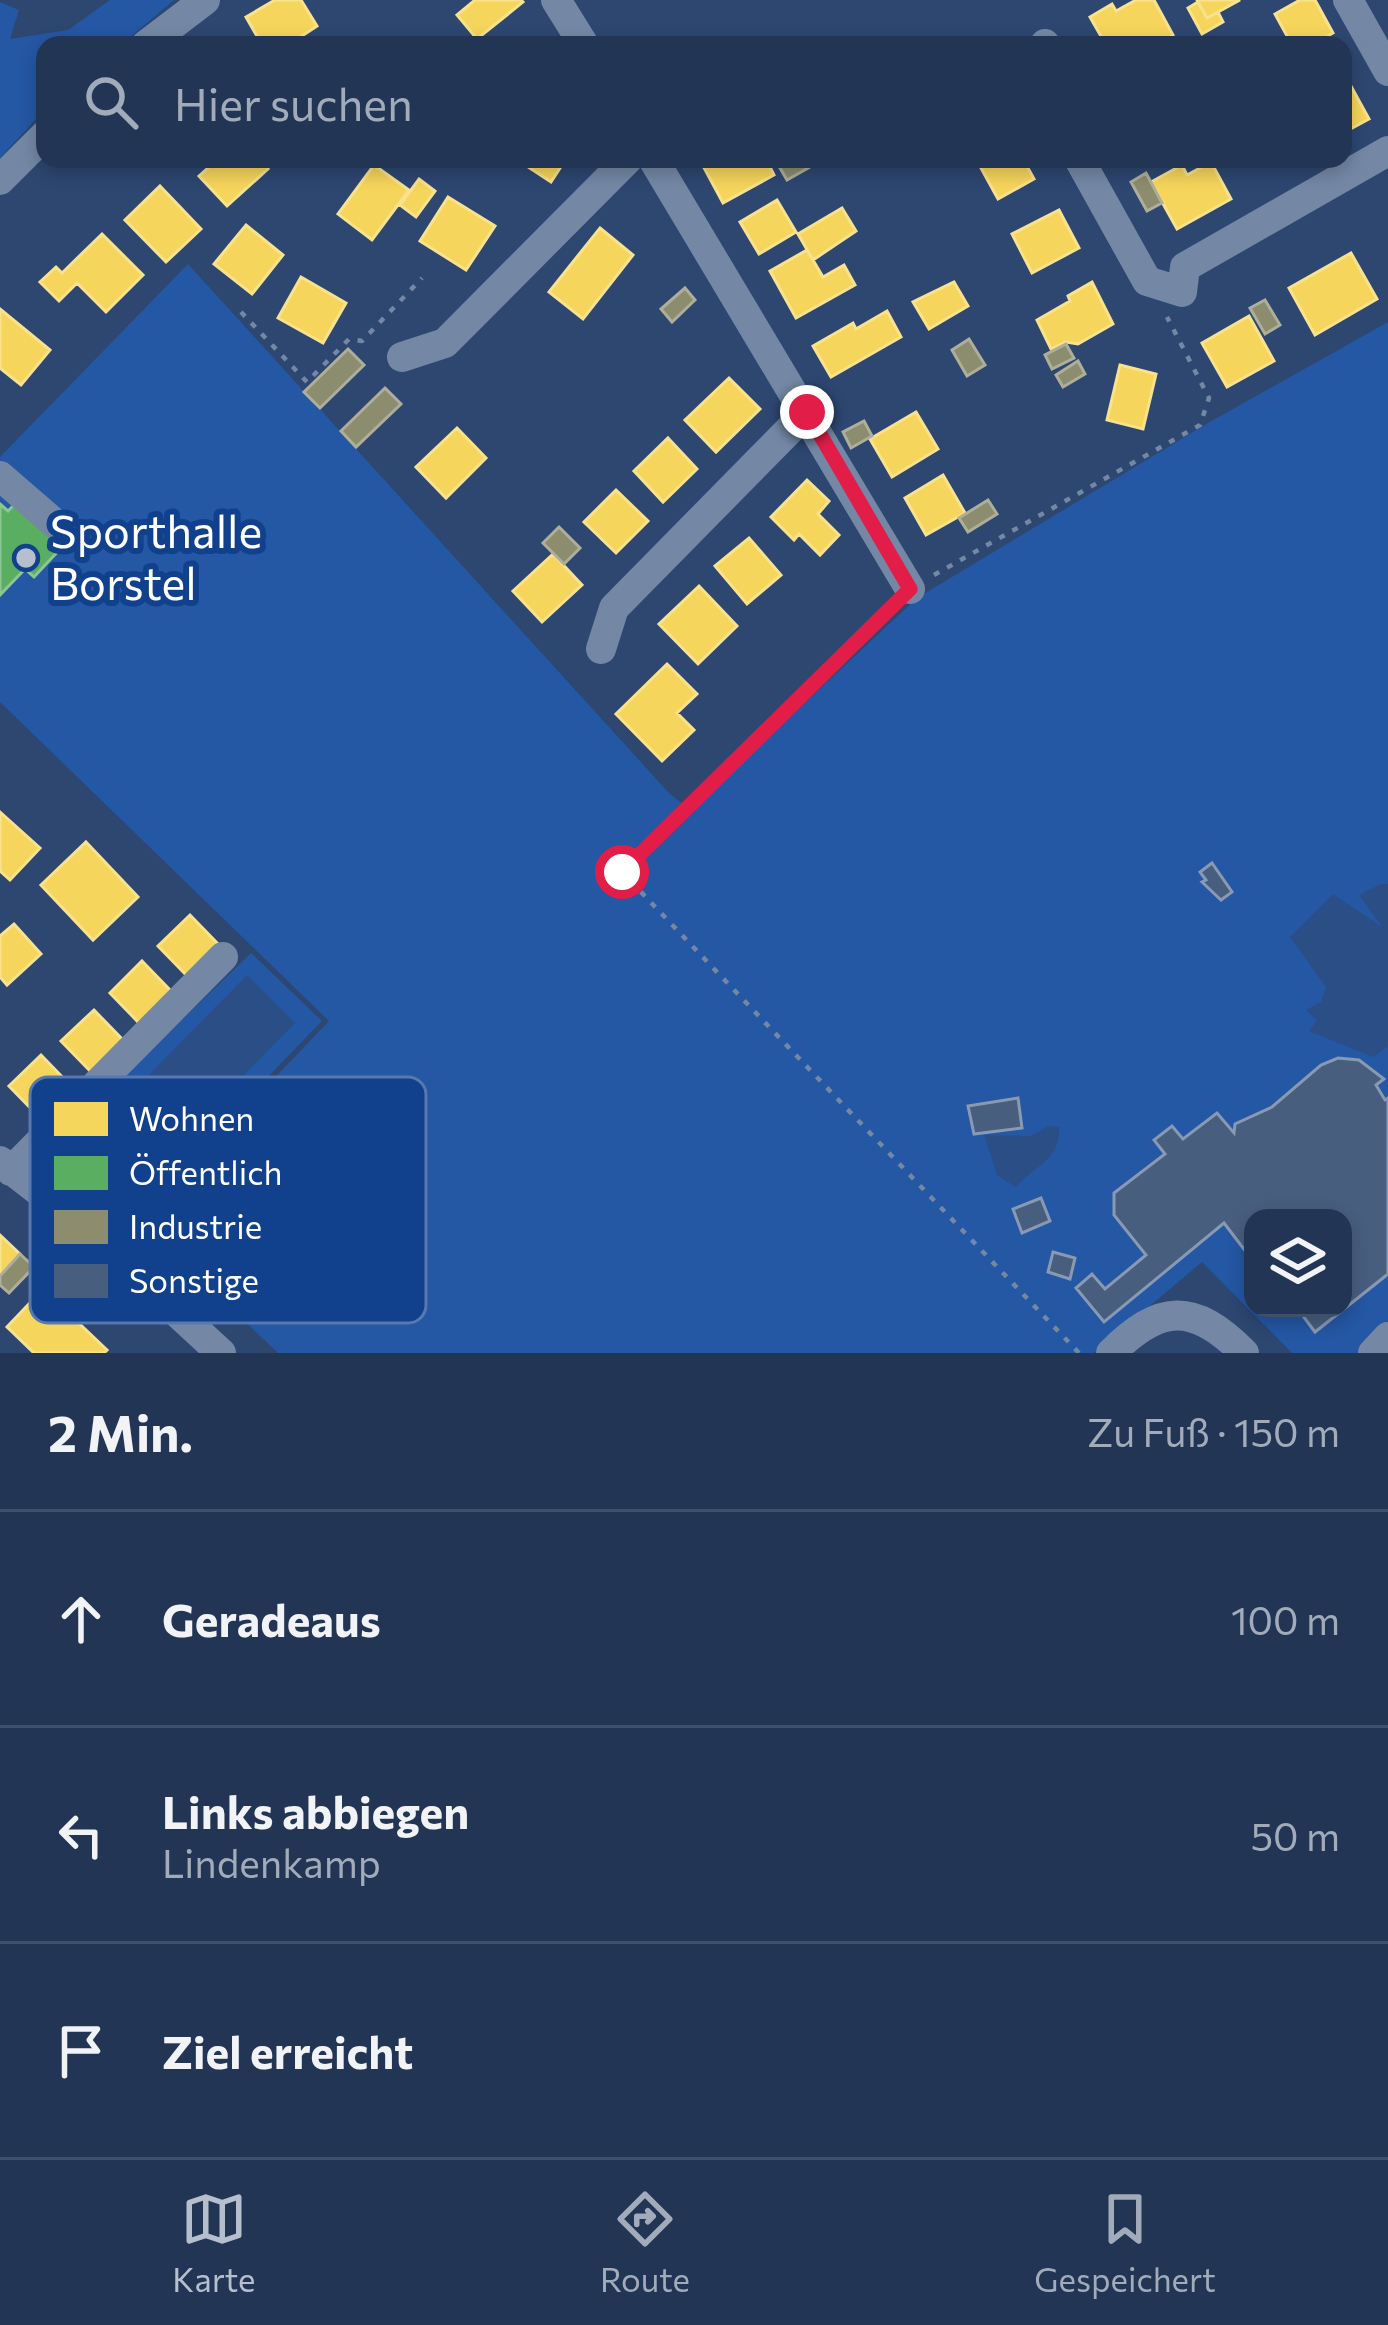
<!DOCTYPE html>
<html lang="de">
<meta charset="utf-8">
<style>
:root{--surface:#223555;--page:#2e405f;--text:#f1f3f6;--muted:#a2abb9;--line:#3f506c;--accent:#b6bfcd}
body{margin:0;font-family:Commissioner,sans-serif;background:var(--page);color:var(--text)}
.controls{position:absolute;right:36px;bottom:36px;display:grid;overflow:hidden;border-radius:24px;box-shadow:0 6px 18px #0003}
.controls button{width:108px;height:108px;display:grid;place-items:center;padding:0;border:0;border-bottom:3px solid var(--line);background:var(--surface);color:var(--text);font:60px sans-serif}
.stop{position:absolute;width:36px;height:36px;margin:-27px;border:9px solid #e11d48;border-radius:50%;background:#fff}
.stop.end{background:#e11d48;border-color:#fff;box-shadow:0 3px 12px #0008}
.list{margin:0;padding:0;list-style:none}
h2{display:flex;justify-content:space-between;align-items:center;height:156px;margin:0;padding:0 48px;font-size:51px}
h2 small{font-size:39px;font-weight:400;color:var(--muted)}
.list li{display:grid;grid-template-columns:78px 1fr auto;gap:36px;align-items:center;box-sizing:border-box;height:216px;padding:0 48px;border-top:3px solid var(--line)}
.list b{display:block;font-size:45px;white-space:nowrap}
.list p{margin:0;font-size:39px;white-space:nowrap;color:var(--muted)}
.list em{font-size:39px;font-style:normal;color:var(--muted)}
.icon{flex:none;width:66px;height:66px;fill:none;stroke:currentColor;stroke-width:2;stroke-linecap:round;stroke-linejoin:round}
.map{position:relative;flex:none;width:1388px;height:1353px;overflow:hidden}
.search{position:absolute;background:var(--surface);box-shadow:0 6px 18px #0003;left:36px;right:36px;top:36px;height:132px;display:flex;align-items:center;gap:30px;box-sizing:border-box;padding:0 42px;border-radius:24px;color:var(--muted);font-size:45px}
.sheet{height:804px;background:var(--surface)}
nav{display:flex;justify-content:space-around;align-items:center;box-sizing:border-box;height:168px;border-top:3px solid var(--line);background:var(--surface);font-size:33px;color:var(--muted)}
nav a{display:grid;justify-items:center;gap:6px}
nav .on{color:var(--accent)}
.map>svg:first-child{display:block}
.green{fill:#2457a4;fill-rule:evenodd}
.water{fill:#2c4e87}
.homes{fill:#f6d55c;stroke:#f9e28d;stroke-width:3}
.public{fill:#5aae61;stroke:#8cc690;stroke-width:3}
.industry{fill:#8c8c6e;stroke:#aeae9a;stroke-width:3}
.building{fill:#485e7f;stroke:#8999b3;stroke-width:3}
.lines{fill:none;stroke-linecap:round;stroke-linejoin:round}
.path{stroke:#7488a5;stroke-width:4.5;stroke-dasharray:6 9;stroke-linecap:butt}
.minor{stroke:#7488a5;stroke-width:30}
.route{stroke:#e11d48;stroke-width:15}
.poi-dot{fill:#b6bfcd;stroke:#11408d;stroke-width:4.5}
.labels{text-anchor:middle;stroke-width:12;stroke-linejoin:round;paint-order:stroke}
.poi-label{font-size:45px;fill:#fff;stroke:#11408d;text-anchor:start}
.key{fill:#11408d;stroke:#5879af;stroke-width:3}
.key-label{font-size:33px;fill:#fff}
</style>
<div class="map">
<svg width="1388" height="1353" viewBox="0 0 1388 1353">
<rect width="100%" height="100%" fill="#2d4771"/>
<path class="green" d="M 110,0 L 174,0 L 121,45 L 45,45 L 45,109 L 0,158 L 0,2 L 19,10 L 10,39 L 68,30 Z
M 188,264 L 669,793 L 690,810 L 917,598 L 1208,423 L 1388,322 L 1388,1353 L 1292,1353 L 1202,1262 L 1094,1353 L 278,1353 L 138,1220 L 329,1021 L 0,702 L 0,457 ZM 1253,1218 L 1343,1218 L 1343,1308 L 1253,1308 Z
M 251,953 L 322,1021 L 137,1212 L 58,1140 Z"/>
<path class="water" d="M 1381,884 L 1388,884 L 1388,1046 L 1373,1057 L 1309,1031 L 1317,1020 L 1306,1010 L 1321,1002 L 1326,987 L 1290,937 L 1333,894 L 1382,927 L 1359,895 Z
M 247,975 L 295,1023 L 138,1182 L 90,1135 Z
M 1048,1126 L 1059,1127 C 1061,1160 1035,1165 1016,1187 L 997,1175 L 984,1135 L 1031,1136 Z"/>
<path class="homes" d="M 275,0 L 301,0 L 317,26 L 288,45 L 262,45 L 246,17 Z
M 475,0 L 521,0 L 523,2 L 477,39 L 457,15 Z
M 1136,0 L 1154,0 L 1173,35 L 1158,45 L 1106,45 L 1090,17 L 1112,4 L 1116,11 Z
M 1197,0 L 1240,0 L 1207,18 Z
M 1300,0 L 1315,0 L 1333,33 L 1312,45 L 1292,45 L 1275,14 Z
M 1198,2 L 1207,18 L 1218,12 L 1223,22 L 1202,34 L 1188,8 Z
M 1346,77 L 1369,119 L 1343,133 L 1343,79 Z
M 218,159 L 259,159 L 268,169 L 227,206 L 199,176 Z
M 516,159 L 566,159 L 551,182 Z
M 710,159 L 766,159 L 774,175 L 723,203 L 702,164 Z
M 976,159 L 1023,159 L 1034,179 L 998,199 Z
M 1211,162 L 1231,199 L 1177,229 L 1151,182 L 1182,165 L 1187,175 Z
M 374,165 L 409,190 L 372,240 L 338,214 Z
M 419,179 L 435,191 L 416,217 L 400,205 Z
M 160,186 L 201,229 L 166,262 L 125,220 Z
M 448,197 L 495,226 L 466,270 L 420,241 Z
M 777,200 L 796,232 L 759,254 L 740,222 Z
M 842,208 L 856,231 L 813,260 L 798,234 Z
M 1059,210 L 1079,248 L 1032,273 L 1012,234 Z
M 246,225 L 283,255 L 252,294 L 214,264 Z
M 600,228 L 633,255 L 583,319 L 549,292 Z
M 102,234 L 143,275 L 106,312 L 77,283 L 59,301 L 40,282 L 56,267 L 62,273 Z
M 807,250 L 823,277 L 844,265 L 855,285 L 796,318 L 770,271 Z
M 1351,253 L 1377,299 L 1315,335 L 1289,288 Z
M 301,277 L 346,303 L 323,343 L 278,318 Z
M 954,282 L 968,306 L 929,329 L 913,302 Z
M 1092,282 L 1113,324 L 1078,344 L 1066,342 L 1051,349 L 1037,320 L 1070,301 L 1068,296 Z
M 0,309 L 50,350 L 21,385 L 0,368 Z
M 887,311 L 901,337 L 831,377 L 813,346 L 853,323 L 856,329 Z
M 1249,316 L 1274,361 L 1227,387 L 1202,343 Z
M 1120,365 L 1156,374 L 1143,429 L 1107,420 Z
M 729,378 L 760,409 L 716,452 L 685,420 Z
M 916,412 L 938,449 L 892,477 L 870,439 Z
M 457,428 L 486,458 L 446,498 L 416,467 Z
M 668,438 L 697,469 L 663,502 L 634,471 Z
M 943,475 L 965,513 L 926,535 L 905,498 Z
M 807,480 L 829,501 L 818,514 L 839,535 L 820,555 L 799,534 L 794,540 L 771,517 Z
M 616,490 L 648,521 L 616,553 L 584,522 Z
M 749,538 L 781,575 L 747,604 L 715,566 Z
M 553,554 L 582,585 L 542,622 L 513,591 Z
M 699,586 L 737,626 L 698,664 L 659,624 Z
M 667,664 L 697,694 L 677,713 L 694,730 L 662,761 L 616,714 Z
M 0,812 L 40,848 L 10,880 L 0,871 Z
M 86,842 L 138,897 L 93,940 L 41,885 Z
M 190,915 L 219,945 L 187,976 L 158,946 Z
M 14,924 L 41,954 L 7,985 L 0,977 L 0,936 Z
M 142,961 L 171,991 L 139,1023 L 110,993 Z
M 94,1010 L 123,1040 L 90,1071 L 61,1041 Z
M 41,1055 L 70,1085 L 38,1116 L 9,1086 Z
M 0,1235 L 20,1254 L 0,1276 Z
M 43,1289 L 107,1350 L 104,1353 L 34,1353 L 7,1327 Z"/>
<path class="public" d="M 0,504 L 8,511 L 15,504 L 62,547 L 34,577 L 25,569 L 0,595 Z"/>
<path class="industry" d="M 796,159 L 824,159 L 787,180 L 780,168 Z
M 1146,173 L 1162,203 L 1147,211 L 1131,182 Z
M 685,288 L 695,300 L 672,322 L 661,309 Z
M 1265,300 L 1280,325 L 1265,334 L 1250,308 Z
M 969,339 L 985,365 L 967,376 L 952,350 Z
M 1066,344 L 1074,358 L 1052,369 L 1045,355 Z
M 348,349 L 364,365 L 320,408 L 304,392 Z
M 1078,361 L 1085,374 L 1063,387 L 1056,375 Z
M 385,388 L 401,404 L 356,447 L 341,431 Z
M 864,421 L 872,436 L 851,448 L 843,432 Z
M 988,500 L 997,514 L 968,532 L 959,518 Z
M 559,527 L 580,548 L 564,564 L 543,543 Z
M 20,1254 L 34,1267 L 9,1293 L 0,1285 L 0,1276 Z"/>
<path class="building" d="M 1212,863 L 1232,892 L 1221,900 L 1202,882 L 1206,880 L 1200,872 Z
M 1338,1058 L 1359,1060 L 1384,1079 L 1376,1085 L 1385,1100 L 1388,1098 L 1388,1274 L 1315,1332 L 1297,1308 L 1343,1308 L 1343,1218 L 1253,1218 L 1253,1261 L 1224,1223 L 1104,1322 L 1076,1288 L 1092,1274 L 1105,1289 L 1146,1255 L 1114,1215 L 1114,1193 L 1165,1154 L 1154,1140 L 1172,1126 L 1183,1139 L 1217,1113 L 1234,1133 L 1235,1124 L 1272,1107 L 1321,1065 Z
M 1018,1098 L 1022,1128 L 974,1134 L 968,1106 Z
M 1041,1198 L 1050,1221 L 1022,1233 L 1013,1209 Z
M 1053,1252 L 1075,1258 L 1070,1279 L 1048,1272 Z"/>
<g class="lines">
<path class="path" d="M 241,312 L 307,382 L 349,339 L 362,341 L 422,278
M 934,575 L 1200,425 L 1209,398 L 1167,317
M 891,607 L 622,872 L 1079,1353"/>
<path class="minor" d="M 556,0 L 584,45
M 1348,0 L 1388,71
M 146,45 L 205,0
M 1045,45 L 1045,44
M 653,159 L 910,589
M 1079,159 L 1147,281 L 1182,292 L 1185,267 L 1388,151
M 0,180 L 45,135
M 402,357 L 445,343 L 628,159
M 0,476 L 67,534
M 601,649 L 614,608 L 807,412
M 0,1161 L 80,1223 L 221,1353
M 11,1171 L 223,957
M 1111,1353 C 1159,1305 1193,1301 1244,1353
M 1373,1353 L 1388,1337"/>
</g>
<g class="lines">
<path class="route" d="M 622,872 L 910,589 L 807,412"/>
</g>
<circle class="poi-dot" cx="26" cy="558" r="12"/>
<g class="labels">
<g class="poi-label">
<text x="50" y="548">Sporthalle<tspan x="50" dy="52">Borstel</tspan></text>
</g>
</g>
<rect x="30" y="1077" width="396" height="246" rx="18" class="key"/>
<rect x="54" y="1102" width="54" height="34" fill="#f6d55c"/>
<rect x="54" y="1156" width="54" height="34" fill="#5aae61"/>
<rect x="54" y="1210" width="54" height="34" fill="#8c8c6e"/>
<rect x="54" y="1264" width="54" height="34" fill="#485e7f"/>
<g class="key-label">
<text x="129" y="1131">Wohnen</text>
<text x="129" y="1185">Öffentlich</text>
<text x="129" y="1239">Industrie</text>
<text x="129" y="1293">Sonstige</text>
</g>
</svg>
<div class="controls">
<button><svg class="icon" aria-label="layers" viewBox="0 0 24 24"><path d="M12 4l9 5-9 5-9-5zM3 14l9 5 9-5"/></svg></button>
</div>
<div class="stop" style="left:622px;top:872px"></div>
<div class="stop end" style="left:807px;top:412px"></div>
<div class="search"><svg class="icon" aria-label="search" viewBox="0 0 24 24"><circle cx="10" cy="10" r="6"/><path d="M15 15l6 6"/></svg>Hier suchen</div>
</div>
<section class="sheet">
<h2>2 Min.<small>Zu Fuß · 150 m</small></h2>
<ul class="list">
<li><svg class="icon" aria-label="ahead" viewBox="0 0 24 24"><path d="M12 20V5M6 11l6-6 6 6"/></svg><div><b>Geradeaus</b></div><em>100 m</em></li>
<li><svg class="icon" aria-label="left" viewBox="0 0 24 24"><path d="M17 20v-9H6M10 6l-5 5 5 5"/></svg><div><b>Links abbiegen</b><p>Lindenkamp</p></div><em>50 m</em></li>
<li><svg class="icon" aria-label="arrive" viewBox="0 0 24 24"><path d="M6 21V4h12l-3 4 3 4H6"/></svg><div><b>Ziel erreicht</b></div></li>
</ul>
</section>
<nav>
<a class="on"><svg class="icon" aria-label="map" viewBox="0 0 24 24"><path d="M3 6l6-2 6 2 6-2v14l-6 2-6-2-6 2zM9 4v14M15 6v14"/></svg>Karte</a>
<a><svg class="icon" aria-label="directions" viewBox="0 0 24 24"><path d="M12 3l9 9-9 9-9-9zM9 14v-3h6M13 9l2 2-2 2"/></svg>Route</a>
<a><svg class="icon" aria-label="saved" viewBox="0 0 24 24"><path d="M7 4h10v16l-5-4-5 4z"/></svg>Gespeichert</a>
</nav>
